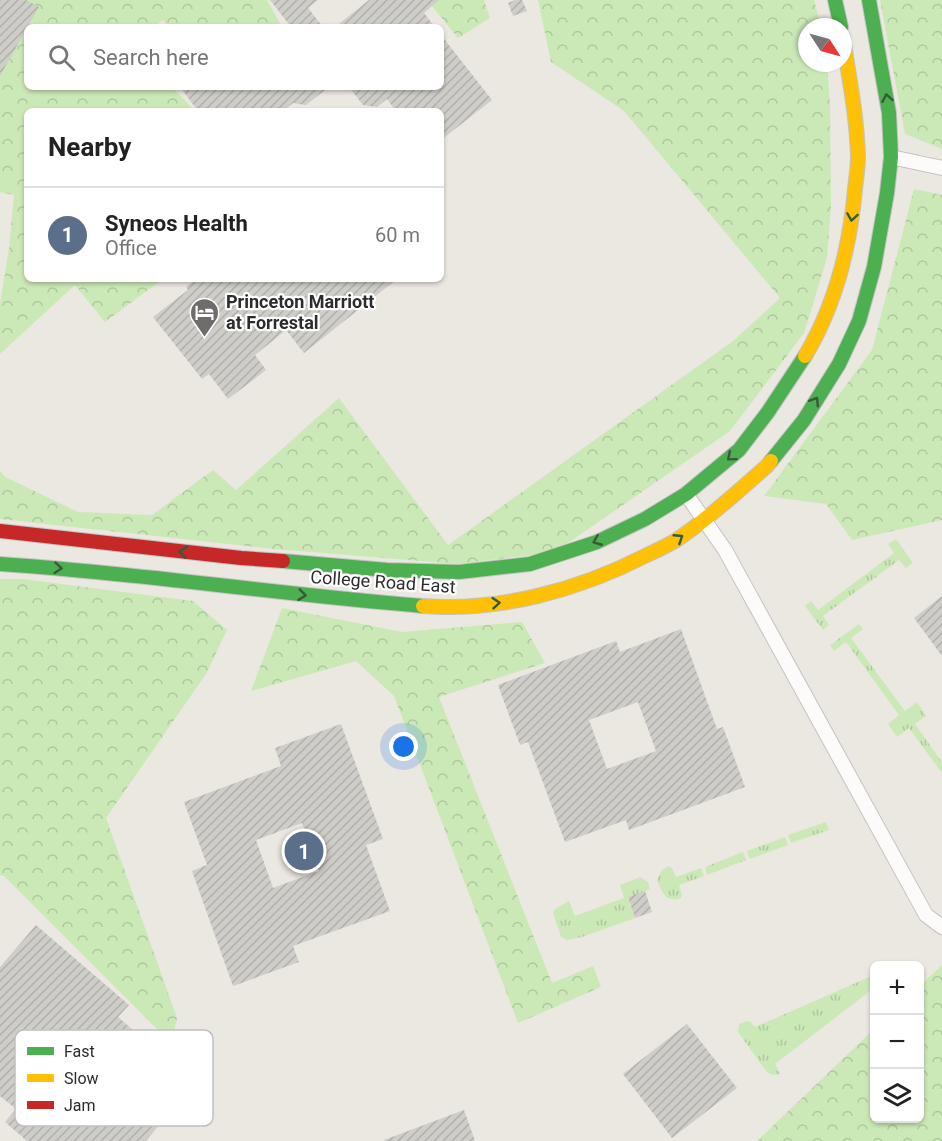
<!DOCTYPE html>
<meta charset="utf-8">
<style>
:root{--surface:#fff;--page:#f2f2f2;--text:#222;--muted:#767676;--line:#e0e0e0;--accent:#6f6d6b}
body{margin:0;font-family:Roboto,sans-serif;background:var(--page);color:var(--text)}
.controls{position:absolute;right:18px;bottom:18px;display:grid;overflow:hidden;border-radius:9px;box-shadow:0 2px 4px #0004}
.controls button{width:54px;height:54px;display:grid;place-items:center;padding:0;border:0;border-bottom:2px solid var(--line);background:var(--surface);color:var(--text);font:30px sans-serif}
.compass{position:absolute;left:798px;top:18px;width:54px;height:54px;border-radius:50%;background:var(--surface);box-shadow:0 2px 4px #0004;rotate:126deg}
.you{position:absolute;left:404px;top:747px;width:21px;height:21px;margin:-15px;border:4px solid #fff;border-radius:50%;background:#1a73e8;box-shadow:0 0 0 9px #1a73e833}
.badge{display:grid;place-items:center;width:39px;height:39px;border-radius:50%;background:var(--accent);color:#fff;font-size:20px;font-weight:700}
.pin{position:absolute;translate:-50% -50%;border:3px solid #fff;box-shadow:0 2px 6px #0006}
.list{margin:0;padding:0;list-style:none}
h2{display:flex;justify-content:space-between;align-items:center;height:78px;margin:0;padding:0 24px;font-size:26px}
h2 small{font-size:20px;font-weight:400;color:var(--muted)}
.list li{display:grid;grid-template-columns:39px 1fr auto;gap:18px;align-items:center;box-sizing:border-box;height:96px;padding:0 24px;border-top:2px solid var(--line)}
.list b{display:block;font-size:22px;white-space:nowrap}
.list p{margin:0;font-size:20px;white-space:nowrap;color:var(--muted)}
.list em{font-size:20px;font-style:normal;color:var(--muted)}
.icon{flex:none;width:33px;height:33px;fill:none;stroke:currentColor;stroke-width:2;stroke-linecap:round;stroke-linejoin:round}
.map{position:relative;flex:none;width:942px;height:1141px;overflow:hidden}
.search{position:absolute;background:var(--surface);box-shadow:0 2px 4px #0004;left:24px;top:24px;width:420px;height:66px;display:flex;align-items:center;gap:15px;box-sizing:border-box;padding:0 21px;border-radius:9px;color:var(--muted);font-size:22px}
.panel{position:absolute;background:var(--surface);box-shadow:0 2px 4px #0004;left:24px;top:108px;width:420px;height:174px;border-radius:9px}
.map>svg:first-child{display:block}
.grass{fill:url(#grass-tufts)}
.forest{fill:url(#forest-crowns)}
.building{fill:url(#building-hatch);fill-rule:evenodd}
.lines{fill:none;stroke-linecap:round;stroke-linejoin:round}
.street-casing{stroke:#c4c3c3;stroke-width:16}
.fast-casing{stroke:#c4c3c3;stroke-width:16}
.slow-casing{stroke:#c4c3c3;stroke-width:16}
.jam-casing{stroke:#c4c3c3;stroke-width:16}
.street{stroke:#fcfbfa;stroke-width:14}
.fast{stroke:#4caf50;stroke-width:14}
.slow{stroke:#ffc107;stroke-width:14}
.jam{stroke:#c62828;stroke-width:14}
.oneway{stroke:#375a39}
.labels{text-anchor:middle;stroke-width:4.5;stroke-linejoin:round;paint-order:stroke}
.poi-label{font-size:18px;font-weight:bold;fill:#2c2c2c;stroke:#fff;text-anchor:start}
.street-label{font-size:18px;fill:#2c2c2c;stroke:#fff}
.key{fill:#fff;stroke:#c0c0c0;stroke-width:1.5}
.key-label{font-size:16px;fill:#2c2c2c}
</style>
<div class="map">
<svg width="942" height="1141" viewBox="0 0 942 1141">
<defs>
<pattern id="grass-tufts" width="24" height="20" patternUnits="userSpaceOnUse" patternTransform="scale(1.5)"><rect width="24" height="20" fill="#cbe9b7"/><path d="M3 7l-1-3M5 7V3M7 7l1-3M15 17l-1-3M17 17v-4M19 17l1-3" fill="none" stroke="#aec89e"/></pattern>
<pattern id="forest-crowns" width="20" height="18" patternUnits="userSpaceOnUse" patternTransform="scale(1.5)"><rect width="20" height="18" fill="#cbe9b7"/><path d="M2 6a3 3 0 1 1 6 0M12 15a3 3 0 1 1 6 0" fill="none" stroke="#aec89e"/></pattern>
<pattern id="building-hatch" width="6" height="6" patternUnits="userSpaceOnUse" patternTransform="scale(1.5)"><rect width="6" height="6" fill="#cfcdc8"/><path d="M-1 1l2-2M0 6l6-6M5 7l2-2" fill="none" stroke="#b2b0ac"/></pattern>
</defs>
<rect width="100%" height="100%" fill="#ebe7e1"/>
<path class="grass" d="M 896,539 L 913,563 L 906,568 L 899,560 L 823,616 L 829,625 L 823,630 L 805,606 L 811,601 L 818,610 L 894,553 L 888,544 Z
M 859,624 L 863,629 L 851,638 L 905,711 L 917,702 L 926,716 L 915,724 L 942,762 L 942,773 L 909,728 L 897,737 L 888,724 L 899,715 L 846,642 L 834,651 L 830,645 Z
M 826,822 L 829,830 L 791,843 L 788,835 Z
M 785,837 L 788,845 L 750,859 L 747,851 Z
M 743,852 L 746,860 L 707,875 L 705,867 Z
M 669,866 L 672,868 L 676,877 L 701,868 L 704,876 L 679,885 L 682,895 L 681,898 C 665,903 662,892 657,880 L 662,870 Z
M 640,877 L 648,882 L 650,889 L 628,898 L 635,918 L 582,937 L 567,940 L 561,937 L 553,913 L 555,909 L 569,901 L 575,916 L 624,898 L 620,885 Z
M 874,975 L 874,988 L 775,1064 L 780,1074 L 772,1075 L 766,1071 L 738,1032 L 739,1024 L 747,1021 L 751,1022 L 755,1027 Z"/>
<path class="forest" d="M 0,0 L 267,0 L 282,27 L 190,27 L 187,24 L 182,27 L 178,24 L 174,27 L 169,27 L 163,20 L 153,27 L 27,27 L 27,87 L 172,87 L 193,109 L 191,111 L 27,111 L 27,279 L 163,279 L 105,322 L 75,285 L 0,354 L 0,304 L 9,248 L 14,195 L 0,192 Z
M 427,0 L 484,0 L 490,18 L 458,38 Z
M 538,0 L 814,0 L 821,27 L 807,27 L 807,63 L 827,63 L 830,105 L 831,207 L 827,258 L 804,333 L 730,431 L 555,552 L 458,564 L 274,549 L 0,519 L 0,471 L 5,477 L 78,512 L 152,515 L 213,470 L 236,490 L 339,398 L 448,545 L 733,341 L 780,298 L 624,111 L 551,62 Z
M 880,0 L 942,0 L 942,149 L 905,134 Z
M 914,189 L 942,195 L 942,520 L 852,540 L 826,504 L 764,496 L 872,350 Z
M 0,579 L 23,579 L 193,601 L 227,630 L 206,674 L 106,818 L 177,1018 L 171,1043 L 4,876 L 0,875 Z
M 282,608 L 402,632 L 522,622 L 545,663 L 439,697 L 552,983 L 593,966 L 601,987 L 518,1023 L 394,696 L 356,661 L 251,691 Z
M 942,965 L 942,1141 L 757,1141 L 874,1029 L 874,1118 L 920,1118 L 920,986 Z"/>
<path class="building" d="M 0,0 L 26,0 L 39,7 L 0,76 Z
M 270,0 L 318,0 L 308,8 L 323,27 L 291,27 Z
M 369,0 L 439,0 L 424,13 L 435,27 L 335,27 Z
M 515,0 L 522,0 L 527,11 L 513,16 L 508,3 Z
M 441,35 L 492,100 L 441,140 L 441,111 L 396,111 L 387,99 L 377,107 L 363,105 L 349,87 L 441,87 Z
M 180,87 L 329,87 L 306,105 L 293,103 L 283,111 L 198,111 Z
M 196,279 L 397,279 L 304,353 L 286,330 L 255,355 L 266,370 L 228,399 L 209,374 L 202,379 L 153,317 L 188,290 L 186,287 Z
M 942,596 L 942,656 L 914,618 Z
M 681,629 L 717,729 L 723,727 L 745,787 L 629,830 L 626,820 L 565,842 L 528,742 L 520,745 L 498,685 L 616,641 L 620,652 ZM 638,702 L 656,751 L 607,769 L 589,720 Z
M 341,724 L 383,839 L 366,845 L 390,911 L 293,946 L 299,962 L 233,986 L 192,871 L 207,865 L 184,802 L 281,766 L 275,748 ZM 302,823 L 319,871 L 273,888 L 256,840 Z
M 645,891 L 652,912 L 635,918 L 628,897 Z
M 36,925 L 129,1005 L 118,1017 L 156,1050 L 135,1075 L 173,1108 L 146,1141 L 27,1141 L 5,1122 L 16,1109 L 0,1096 L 0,967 Z
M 687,1024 L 737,1088 L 672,1138 L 623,1074 Z
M 464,1110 L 475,1141 L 385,1141 L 384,1140 Z"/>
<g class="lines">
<defs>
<path id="street" d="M 891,157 L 942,168
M 686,494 L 725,550 L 926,915 L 942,927"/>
<path id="fast" d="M 835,0 L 841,27
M 771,461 L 804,420 L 839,364 L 859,321 L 874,267 L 887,193 L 891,157 L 889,113 L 869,0
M 283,561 L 387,570 L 459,572 L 530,564 L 597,542 L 645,519 L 686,494 L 739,450 L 768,412 L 805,356
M 0,564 C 141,573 282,595 423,606"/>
<path id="slow" d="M 805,356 C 835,306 850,246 855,189 C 856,179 858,168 858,157 C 857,117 849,77 843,38
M 423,606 C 499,612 579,590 647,555 C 656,551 666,546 675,541 C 708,519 737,492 767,466 L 771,461"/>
<path id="jam" d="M 0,531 L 241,558 L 283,561"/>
</defs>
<use href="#street" class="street-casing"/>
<use href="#fast" class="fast-casing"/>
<use href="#slow" class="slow-casing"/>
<use href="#jam" class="jam-casing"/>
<use href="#street" class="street"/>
<use href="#fast" class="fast"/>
<use href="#slow" class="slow"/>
<use href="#jam" class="jam"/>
</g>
<defs><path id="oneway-chevron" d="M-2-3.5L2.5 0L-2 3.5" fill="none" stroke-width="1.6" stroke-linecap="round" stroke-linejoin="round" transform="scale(1.5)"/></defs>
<g class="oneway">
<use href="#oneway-chevron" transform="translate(887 98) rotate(-100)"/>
<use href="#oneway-chevron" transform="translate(852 217) rotate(99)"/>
<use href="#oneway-chevron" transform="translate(815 401) rotate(-58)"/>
<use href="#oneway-chevron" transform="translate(731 457) rotate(140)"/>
<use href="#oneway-chevron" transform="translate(679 538) rotate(-33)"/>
<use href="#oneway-chevron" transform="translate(597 541) rotate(158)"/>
<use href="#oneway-chevron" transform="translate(183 552) rotate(-173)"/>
<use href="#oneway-chevron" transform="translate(58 568) rotate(5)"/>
<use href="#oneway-chevron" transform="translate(302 595) rotate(7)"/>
<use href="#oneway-chevron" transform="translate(496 603) rotate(-5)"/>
</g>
<defs>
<symbol id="hotel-pin" viewBox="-11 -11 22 30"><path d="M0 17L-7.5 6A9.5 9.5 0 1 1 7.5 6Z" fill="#6f6d6b" stroke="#fff"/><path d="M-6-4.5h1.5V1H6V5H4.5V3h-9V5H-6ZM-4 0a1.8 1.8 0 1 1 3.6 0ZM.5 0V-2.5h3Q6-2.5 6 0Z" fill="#fff"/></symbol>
</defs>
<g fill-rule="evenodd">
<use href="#hotel-pin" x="188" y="296" width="33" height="45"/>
</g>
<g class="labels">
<g class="poi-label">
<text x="226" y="308">Princeton Marriott<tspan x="226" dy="21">at Forrestal</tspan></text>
</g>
<g class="street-label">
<text transform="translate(383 582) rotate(4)" y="6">College Road East</text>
</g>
</g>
<rect x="15" y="1030" width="198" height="96" rx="9" class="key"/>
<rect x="27" y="1047" width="27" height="8" fill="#4caf50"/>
<rect x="27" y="1074" width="27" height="8" fill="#ffc107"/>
<rect x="27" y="1101" width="27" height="8" fill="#c62828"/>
<g class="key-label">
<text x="64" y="1057">Fast</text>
<text x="64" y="1084">Slow</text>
<text x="64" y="1111">Jam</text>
</g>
</svg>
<div class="controls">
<button>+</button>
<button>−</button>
<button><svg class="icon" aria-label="layers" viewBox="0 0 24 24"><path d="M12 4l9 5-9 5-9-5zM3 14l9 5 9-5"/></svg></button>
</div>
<svg class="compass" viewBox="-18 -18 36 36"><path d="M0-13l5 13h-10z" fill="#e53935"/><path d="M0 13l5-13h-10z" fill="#767676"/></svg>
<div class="you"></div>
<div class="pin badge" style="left:304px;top:851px;background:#5c6f8a">1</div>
<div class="search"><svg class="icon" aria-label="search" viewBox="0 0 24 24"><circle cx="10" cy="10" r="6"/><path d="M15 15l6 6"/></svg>Search here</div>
<section class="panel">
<h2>Nearby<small></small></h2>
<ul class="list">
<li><span class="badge" style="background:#5c6f8a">1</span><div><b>Syneos Health</b><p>Office</p></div><em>60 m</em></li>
</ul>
</section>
</div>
